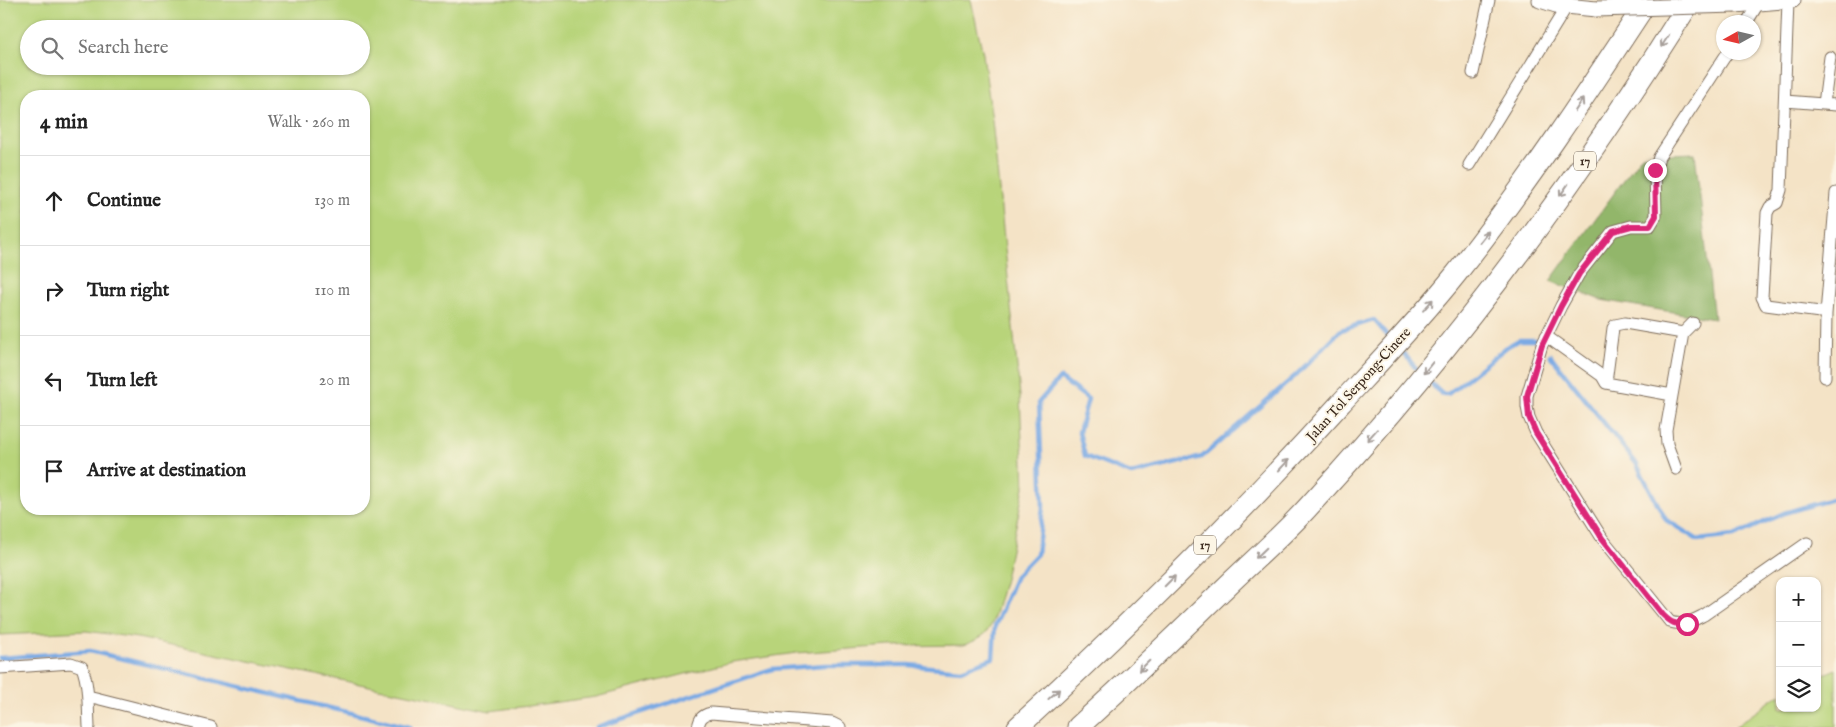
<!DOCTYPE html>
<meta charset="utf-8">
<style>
:root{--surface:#fff;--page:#f2f2f2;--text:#222;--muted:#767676;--line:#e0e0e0}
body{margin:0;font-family:"IM FELL English",serif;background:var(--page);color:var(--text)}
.controls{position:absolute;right:15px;bottom:15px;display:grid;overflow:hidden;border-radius:10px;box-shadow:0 1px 4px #0004}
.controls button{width:45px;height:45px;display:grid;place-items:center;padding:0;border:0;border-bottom:1px solid var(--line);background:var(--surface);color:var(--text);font:25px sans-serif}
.compass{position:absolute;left:1716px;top:15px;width:45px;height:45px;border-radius:50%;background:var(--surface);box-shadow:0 1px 4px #0004;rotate:262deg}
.stop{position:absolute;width:15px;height:15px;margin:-11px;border:4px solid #db2777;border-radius:50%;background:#fff}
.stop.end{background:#db2777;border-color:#fff;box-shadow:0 1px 5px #0008}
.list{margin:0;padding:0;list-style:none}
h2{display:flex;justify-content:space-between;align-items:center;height:65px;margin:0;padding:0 20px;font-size:21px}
h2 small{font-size:16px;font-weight:400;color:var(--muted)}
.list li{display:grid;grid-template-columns:32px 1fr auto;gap:15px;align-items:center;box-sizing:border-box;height:90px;padding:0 20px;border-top:1px solid var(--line)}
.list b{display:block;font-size:19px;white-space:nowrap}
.list em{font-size:16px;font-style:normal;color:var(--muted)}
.icon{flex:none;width:28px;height:28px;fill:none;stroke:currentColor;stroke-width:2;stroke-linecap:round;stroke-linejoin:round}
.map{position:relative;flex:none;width:1836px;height:727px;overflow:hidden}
.search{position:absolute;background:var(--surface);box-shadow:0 1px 4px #0004;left:20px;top:20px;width:350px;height:55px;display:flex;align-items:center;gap:12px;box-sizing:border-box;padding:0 18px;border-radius:28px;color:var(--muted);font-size:19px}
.panel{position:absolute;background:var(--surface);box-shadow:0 1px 4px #0004;left:20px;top:90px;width:350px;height:425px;border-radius:20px}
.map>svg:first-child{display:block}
.green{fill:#b8d47a;stroke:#7a7f4c;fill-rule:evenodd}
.forest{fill:#92b66a;stroke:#667044}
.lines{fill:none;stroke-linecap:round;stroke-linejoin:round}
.stream{stroke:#7baae4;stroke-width:4.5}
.minor-casing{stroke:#7c6b59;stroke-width:13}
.tertiary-casing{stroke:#7c6b59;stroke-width:17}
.motorway-casing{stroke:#7c6b59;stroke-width:23}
.minor{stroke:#fff;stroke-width:11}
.tertiary{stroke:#fff;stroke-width:15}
.motorway{stroke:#fff;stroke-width:21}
.tertiary-bridge-casing{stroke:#7c6b59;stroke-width:17;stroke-linecap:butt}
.tertiary-bridge{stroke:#fff;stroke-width:15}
.oneway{stroke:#a79f9a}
.route{stroke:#db2777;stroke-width:6}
.labels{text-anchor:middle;stroke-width:4;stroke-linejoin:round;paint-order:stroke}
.shield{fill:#fcf5e5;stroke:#75675a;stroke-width:1}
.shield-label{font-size:12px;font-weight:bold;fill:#3b2a1e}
.street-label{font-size:14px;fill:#3b2a1e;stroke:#fcf5e5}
</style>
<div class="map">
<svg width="1836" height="727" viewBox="0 0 1836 727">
<rect width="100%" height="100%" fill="#fcf5e5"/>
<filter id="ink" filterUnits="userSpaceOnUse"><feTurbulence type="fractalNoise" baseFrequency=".02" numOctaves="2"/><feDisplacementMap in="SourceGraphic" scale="10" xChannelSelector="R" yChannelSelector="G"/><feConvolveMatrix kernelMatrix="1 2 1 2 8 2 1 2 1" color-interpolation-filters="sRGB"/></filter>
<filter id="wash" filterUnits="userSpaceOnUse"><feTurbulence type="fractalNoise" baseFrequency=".0096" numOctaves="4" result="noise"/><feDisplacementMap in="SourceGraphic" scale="20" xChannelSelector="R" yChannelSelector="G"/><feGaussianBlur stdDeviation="1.12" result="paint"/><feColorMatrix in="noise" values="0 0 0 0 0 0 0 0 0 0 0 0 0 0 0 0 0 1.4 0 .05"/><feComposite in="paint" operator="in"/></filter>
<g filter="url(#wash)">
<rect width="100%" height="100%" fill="#f4e3c6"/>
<path class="green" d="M 0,0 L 971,0 L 983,54 L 992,120 L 1020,396 L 1024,487 L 1005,579 L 992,624 L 985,634 L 974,641 L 964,645 L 890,646 L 796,653 L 732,662 L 596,697 L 490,711 L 138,638 L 86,631 L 0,635 ZM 29,29 L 361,29 L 361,66 L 29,66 ZM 26,96 L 364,96 L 364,509 L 26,509 Z
M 1836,669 L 1836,727 L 1735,727 L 1780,694 L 1780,708 L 1817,708 L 1817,677 Z"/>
<path class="forest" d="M 1695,153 L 1714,319 L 1601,300 L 1550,281 L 1642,155 Z"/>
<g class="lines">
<path class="stream" d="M 1400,349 L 1419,372
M 1550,355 L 1636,463 L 1666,520 L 1698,540 L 1734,536 L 1784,513 L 1836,498
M 1426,379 L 1442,394 L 1448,394 L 1508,346 L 1519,340 L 1535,340
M 0,658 L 90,651 L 410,727
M 597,727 L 772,669 L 825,665 L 909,665 L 961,670 L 993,658 L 995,626 L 1016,576 L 1037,554 L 1043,507 L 1039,402 L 1060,378 L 1088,399 L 1079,432 L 1085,456 L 1131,474 L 1202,457 L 1295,376 L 1341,330 L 1374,320 L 1391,340"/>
</g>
</g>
<g filter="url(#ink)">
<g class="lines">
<defs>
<path id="minor" d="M 1788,1 L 1781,190 L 1777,203 L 1770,207 L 1767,213 L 1762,297 L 1766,305 L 1820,312
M 1747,22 L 1758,4
M 1728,52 L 1659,157 L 1655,170 L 1656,216 L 1650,226 L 1631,226 L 1613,231 L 1579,274 L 1561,306 L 1542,345 L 1527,396 L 1527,407 L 1529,417 L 1536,433 L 1602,538 L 1670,622 C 1684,626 1692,621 1704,615 L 1807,543
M 1473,73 L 1489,0
M 1785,101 L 1836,105
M 1824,104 L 1830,57
M 1469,165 L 1567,6
M 1546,336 L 1602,376 L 1606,383 L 1672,395
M 1825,377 L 1826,314 L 1836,193
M 1606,383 L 1613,328 L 1615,325 L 1625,323 L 1683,333
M 1676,469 L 1667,444 L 1666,430 L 1683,333 L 1693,323
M 0,668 L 71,663 L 82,667 C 89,685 88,707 89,727
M 88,696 L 211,727
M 698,727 C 700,718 702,715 711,713 L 832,723 L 840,727"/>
<path id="tertiary" d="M 1540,0 L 1556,5 L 1596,9
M 1735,5 L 1793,0"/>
<path id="motorway" d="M 1018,727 C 1130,624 1238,517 1340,404 C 1379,362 1420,319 1456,274 C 1526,186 1587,93 1648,0
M 1078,727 C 1129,681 1178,633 1228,585 C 1255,559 1285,533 1310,505 C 1453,350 1580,179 1691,0"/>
</defs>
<use href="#minor" class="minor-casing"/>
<use href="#tertiary" class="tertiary-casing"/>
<use href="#motorway" class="motorway-casing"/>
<use href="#minor" class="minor"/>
<use href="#tertiary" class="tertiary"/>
<use href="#motorway" class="motorway"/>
<defs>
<path id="tertiary-bridge" d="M 1596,9 L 1735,5"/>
</defs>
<use href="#tertiary-bridge" class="tertiary-bridge-casing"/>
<use href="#tertiary-bridge" class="tertiary-bridge"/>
</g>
<defs><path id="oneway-shaft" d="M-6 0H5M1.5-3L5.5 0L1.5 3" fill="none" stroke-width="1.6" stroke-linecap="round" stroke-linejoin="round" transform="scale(1.25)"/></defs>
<g class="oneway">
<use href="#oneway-shaft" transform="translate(1665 41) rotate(123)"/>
<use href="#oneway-shaft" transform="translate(1579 105) rotate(-57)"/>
<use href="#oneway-shaft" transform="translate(1564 190) rotate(125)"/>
<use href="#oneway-shaft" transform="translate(1484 237) rotate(-52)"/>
<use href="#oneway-shaft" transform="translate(1428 305) rotate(-49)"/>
<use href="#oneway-shaft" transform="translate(1428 368) rotate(129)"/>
<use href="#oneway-shaft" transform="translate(1372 435) rotate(131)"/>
<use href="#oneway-shaft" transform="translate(1284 465) rotate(-47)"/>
<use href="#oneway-shaft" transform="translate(1261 553) rotate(136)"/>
<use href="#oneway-shaft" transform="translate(1170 581) rotate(-45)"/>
<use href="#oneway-shaft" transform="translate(1144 666) rotate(136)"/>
<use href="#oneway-shaft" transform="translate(1054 694) rotate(-42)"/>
</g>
</g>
<g class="lines" filter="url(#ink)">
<path class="route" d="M 1655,170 L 1656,216 L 1650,226 L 1631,226 L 1613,231 L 1579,274 L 1561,306 L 1542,345 L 1527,396 L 1529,417 L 1536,433 L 1602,538 L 1663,615 C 1671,623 1676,625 1687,624"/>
</g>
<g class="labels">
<g class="shield">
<rect x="1574" y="151.5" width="22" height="19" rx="4"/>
<rect x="1194" y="535.5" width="22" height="19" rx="4"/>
</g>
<g class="shield-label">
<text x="1585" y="165">17</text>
<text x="1205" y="549">17</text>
</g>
<g class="street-label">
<text transform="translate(1358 384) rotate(-48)" y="5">Jalan Tol Serpong–Cinere</text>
</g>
</g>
</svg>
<div class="controls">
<button>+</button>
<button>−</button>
<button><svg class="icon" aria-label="layers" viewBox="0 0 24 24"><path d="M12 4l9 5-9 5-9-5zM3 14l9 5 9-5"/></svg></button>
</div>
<svg class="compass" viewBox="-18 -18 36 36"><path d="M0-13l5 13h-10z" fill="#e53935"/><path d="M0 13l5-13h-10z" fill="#767676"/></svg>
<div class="stop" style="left:1687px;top:624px"></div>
<div class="stop end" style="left:1655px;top:170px"></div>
<div class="search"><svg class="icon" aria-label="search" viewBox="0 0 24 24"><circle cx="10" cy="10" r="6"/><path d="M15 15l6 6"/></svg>Search here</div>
<section class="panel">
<h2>4 min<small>Walk · 260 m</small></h2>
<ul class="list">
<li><svg class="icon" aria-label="ahead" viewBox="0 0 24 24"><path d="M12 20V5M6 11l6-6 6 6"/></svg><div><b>Continue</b></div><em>130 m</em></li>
<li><svg class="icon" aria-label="right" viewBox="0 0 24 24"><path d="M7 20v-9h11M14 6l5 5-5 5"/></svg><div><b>Turn right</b></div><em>110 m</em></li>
<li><svg class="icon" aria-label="left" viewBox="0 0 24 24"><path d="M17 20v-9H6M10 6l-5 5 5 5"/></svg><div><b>Turn left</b></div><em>20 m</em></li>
<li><svg class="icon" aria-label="arrive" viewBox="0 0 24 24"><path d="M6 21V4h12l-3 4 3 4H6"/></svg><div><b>Arrive at destination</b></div></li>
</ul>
</section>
</div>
